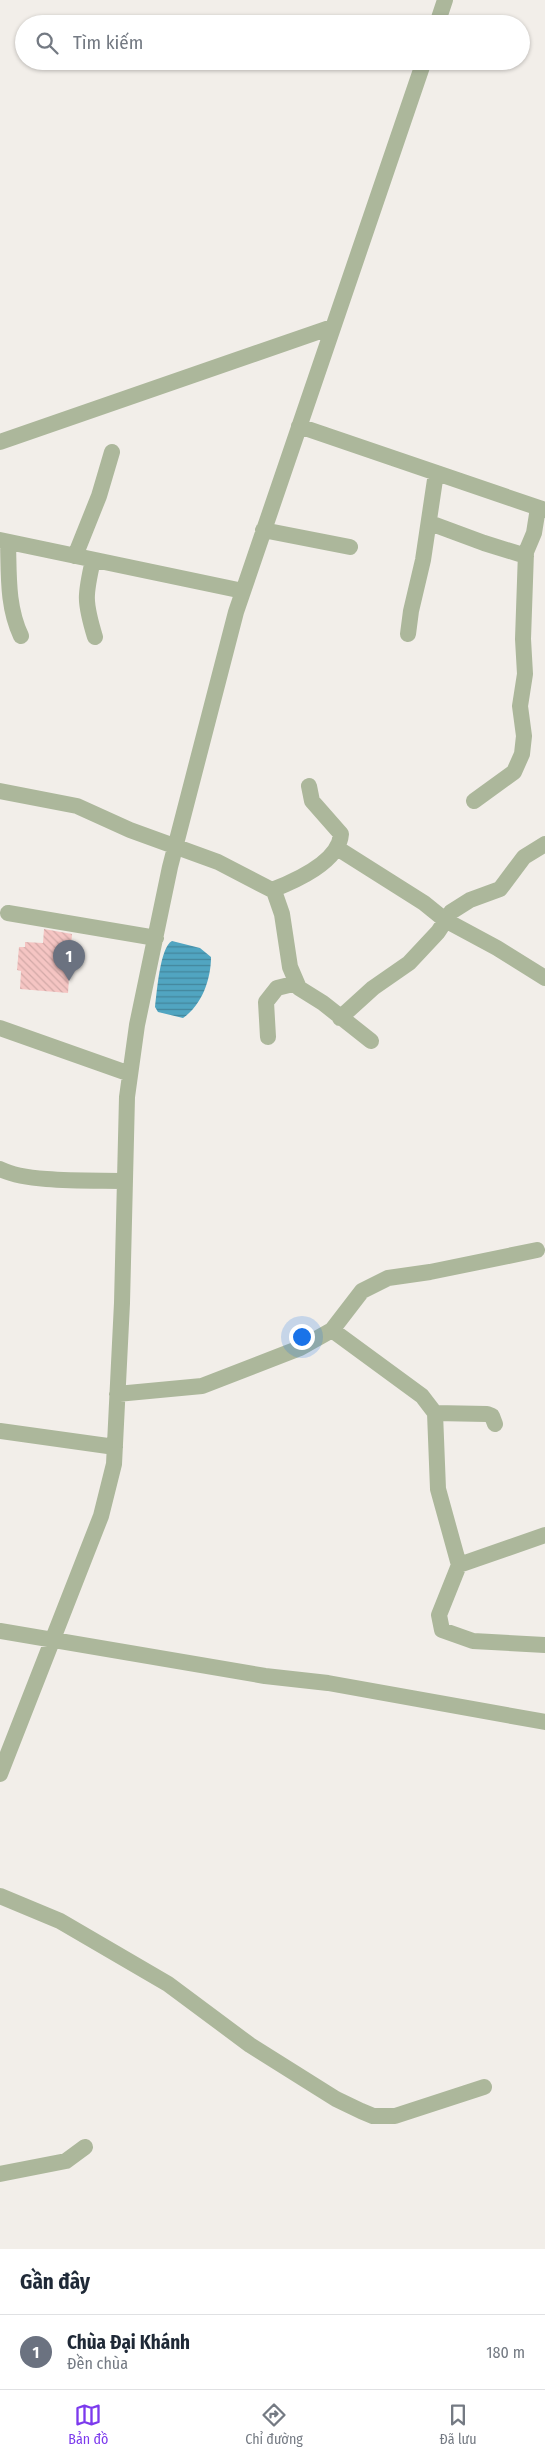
<!DOCTYPE html>
<html lang="vi">
<meta charset="utf-8">
<style>
:root{--surface:#fff;--page:#f6f6f7;--text:#1f2937;--muted:#747a83;--line:#e0e1e3;--accent:#7c3aed}
body{margin:0;font-family:"Fira Sans Condensed",sans-serif;background:var(--page);color:var(--text)}
.you{position:absolute;left:301px;top:1336px;width:18px;height:18px;margin:-12px;border:4px solid #fff;border-radius:50%;background:#1a73e8;box-shadow:0 0 0 8px #1a73e833}
.badge{display:grid;place-items:center;width:32px;height:32px;border-radius:50%;background:var(--accent);color:#fff;font-size:16px;font-weight:700}
.pin{position:absolute;translate:-50% -41px;filter:drop-shadow(0 1px 2px #0008)}
.pin::after{content:'';position:absolute;top:26px;width:18px;height:15px;background:inherit;clip-path:polygon(0 0,100% 0,50% 100%)}
.list{margin:0;padding:0;list-style:none}
h2{display:flex;justify-content:space-between;align-items:center;height:65px;margin:0;padding:0 20px;font-size:21px}
h2 small{font-size:16px;font-weight:400;color:var(--muted)}
.list li{display:grid;grid-template-columns:32px 1fr auto;gap:15px;align-items:center;box-sizing:border-box;height:75px;padding:0 20px;border-top:1px solid var(--line)}
.list b{display:block;font-size:19px;white-space:nowrap}
.list p{margin:0;font-size:16px;white-space:nowrap;color:var(--muted)}
.list em{font-size:16px;font-style:normal;color:var(--muted)}
.icon{flex:none;width:28px;height:28px;fill:none;stroke:currentColor;stroke-width:2;stroke-linecap:round;stroke-linejoin:round}
.map{position:relative;flex:none;width:545px;height:2249px;overflow:hidden}
.search{position:absolute;background:var(--surface);box-shadow:0 1px 4px #0004;left:15px;right:15px;top:15px;height:55px;display:flex;align-items:center;gap:12px;box-sizing:border-box;padding:0 18px;border-radius:28px;color:var(--muted);font-size:19px}
.sheet{height:140px;background:var(--surface)}
nav{display:flex;justify-content:space-around;align-items:center;box-sizing:border-box;height:70px;border-top:1px solid var(--line);background:var(--surface);font-size:14px;color:var(--muted)}
nav a{display:grid;justify-items:center;gap:2px}
nav .on{color:var(--accent)}
.map>svg:first-child{display:block}
.water{fill:url(#water-rules)}
.building{fill:url(#building-back-hatch)}
.lines{fill:none;stroke-linecap:round;stroke-linejoin:round}
.minor{stroke:#acb79b;stroke-width:16}
</style>
<div class="map">
<svg width="545" height="2249" viewBox="0 0 545 2249">
<defs>
<pattern id="water-rules" width="6" height="5" patternUnits="userSpaceOnUse" patternTransform="scale(1.25)"><rect width="6" height="5" fill="#51a5c1"/><path d="M0 2.5h6" fill="none" stroke="#43869c"/></pattern>
<pattern id="building-back-hatch" width="6" height="6" patternUnits="userSpaceOnUse" patternTransform="scale(1.25)"><rect width="6" height="6" fill="#f5c5c3"/><path d="M-1 5l2 2M0 0l6 6M5-1l2 2" fill="none" stroke="#d2a9a7"/></pattern>
</defs>
<rect width="100%" height="100%" fill="#f2eee9"/>
<path class="water" d="M 172,941 L 200,948 L 211,957 C 211,979 202,1005 183,1018 L 158,1012 L 155,1007 C 157,992 160,947 172,941 Z"/>
<path class="building" d="M 44,929 L 72,934 L 68,993 L 20,989 L 21,971 L 17,970 L 19,947 L 25,947 L 25,942 L 43,943 Z"/>
<g class="lines">
<path class="minor" d="M 437,24 L 445,0
M 299,426 L 545,510
M 0,442 L 332,327
M 430,523 L 484,543 L 526,556
M 263,530 L 350,547
M 0,540 L 243,591
M 8,542 C 9,575 7,606 21,636
M 75,556 L 99,496 L 112,452
M 93,560 C 85,595 84,601 95,637
M 408,634 L 411,611 L 423,560 L 436,473
M 0,791 L 77,806 L 130,830 L 218,862 L 274,891 L 282,914 L 290,967 L 299,988 L 323,1003 L 371,1041
M 474,801 L 514,772 L 522,754 L 524,736 L 520,706 L 525,674 L 523,639 L 526,552 L 534,533 L 538,508
M 337,848 L 424,903 L 445,920 L 497,948 L 545,978
M 272,890 C 295,881 339,862 341,834 L 312,801 L 309,786
M 8,913 L 156,938
M 340,1018 L 373,988 L 409,963 L 438,932 L 451,912 L 470,900 L 500,889 L 524,857 L 545,844
M 0,1028 L 130,1074
M 268,1037 L 266,1002 L 277,988 L 297,983
M 0,1169 C 27,1183 92,1180 125,1181
M 332,1330 L 422,1396 L 435,1413 L 438,1489 L 459,1565 L 439,1615 L 442,1630 L 473,1641 L 545,1645
M 117,1394 L 202,1386 L 300,1348 L 332,1330 L 362,1291 L 388,1278 L 430,1272 L 537,1250
M 435,1413 L 487,1414 L 492,1416 L 495,1424
M 0,1431 L 115,1447
M 459,1565 L 545,1535
M 0,1631 L 265,1676 L 328,1683 L 545,1722
M 0,1774 L 101,1516 L 114,1464 L 122,1303 L 127,1097 L 137,1025 L 170,867 L 236,612 L 424,61
M 0,1896 L 60,1921 L 168,1984 L 250,2045 L 336,2099 L 361,2111 L 373,2116 L 395,2116 L 484,2087
M 0,2174 L 66,2161 L 85,2147"/>
</g>
</svg>
<div class="you"></div>
<div class="pin badge" style="left:69px;top:981px;background:#6b7280">1</div>
<div class="search"><svg class="icon" aria-label="search" viewBox="0 0 24 24"><circle cx="10" cy="10" r="6"/><path d="M15 15l6 6"/></svg>Tìm kiếm</div>
</div>
<section class="sheet">
<h2>Gần đây<small></small></h2>
<ul class="list">
<li><span class="badge" style="background:#6b7280">1</span><div><b>Chùa Đại Khánh</b><p>Đền chùa</p></div><em>180 m</em></li>
</ul>
</section>
<nav>
<a class="on"><svg class="icon" aria-label="map" viewBox="0 0 24 24"><path d="M3 6l6-2 6 2 6-2v14l-6 2-6-2-6 2zM9 4v14M15 6v14"/></svg>Bản đồ</a>
<a><svg class="icon" aria-label="directions" viewBox="0 0 24 24"><path d="M12 3l9 9-9 9-9-9zM9 14v-3h6M13 9l2 2-2 2"/></svg>Chỉ đường</a>
<a><svg class="icon" aria-label="saved" viewBox="0 0 24 24"><path d="M7 4h10v16l-5-4-5 4z"/></svg>Đã lưu</a>
</nav>
